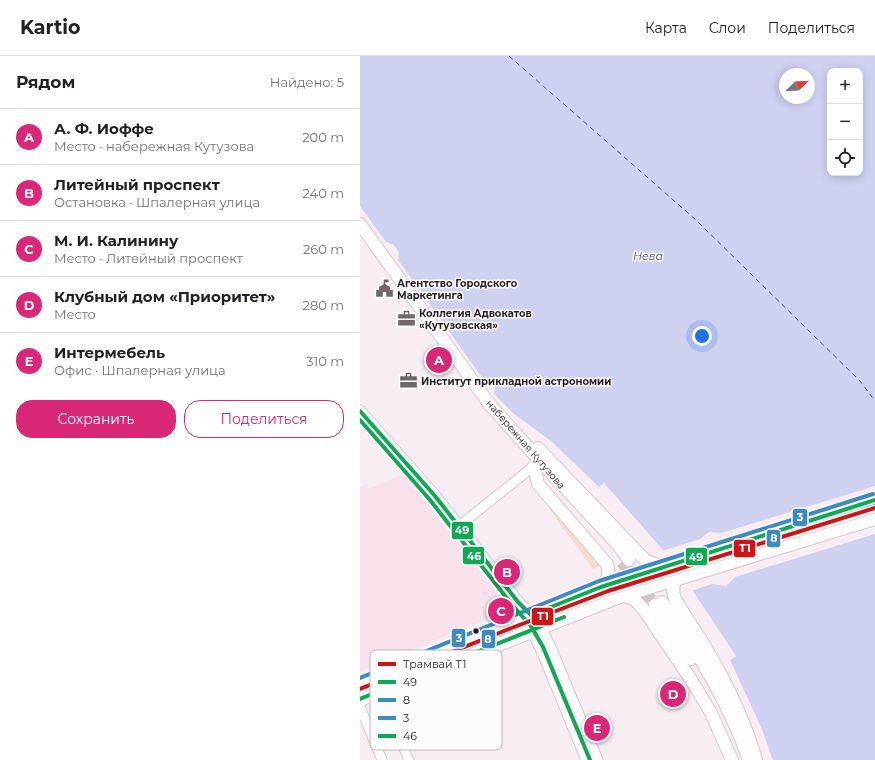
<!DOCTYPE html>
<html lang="ru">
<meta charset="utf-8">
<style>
:root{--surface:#fff;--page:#f6f6f6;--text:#202124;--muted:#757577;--line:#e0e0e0;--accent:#db2777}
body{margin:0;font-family:Montserrat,sans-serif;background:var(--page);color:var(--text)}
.controls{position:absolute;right:12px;top:12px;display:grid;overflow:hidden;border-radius:8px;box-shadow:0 2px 10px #0003}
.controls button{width:36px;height:36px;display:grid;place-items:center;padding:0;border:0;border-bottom:1px solid var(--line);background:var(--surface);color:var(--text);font:20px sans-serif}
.compass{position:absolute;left:419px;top:12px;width:36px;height:36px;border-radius:50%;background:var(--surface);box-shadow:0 2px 10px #0003;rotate:66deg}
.you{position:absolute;left:342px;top:280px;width:14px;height:14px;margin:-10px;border:3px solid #fff;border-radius:50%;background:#1a73e8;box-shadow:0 0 0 6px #1a73e833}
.badge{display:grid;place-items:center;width:26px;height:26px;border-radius:50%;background:var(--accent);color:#fff;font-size:13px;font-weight:700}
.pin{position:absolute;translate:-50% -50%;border:2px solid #fff;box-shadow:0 1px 4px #0006}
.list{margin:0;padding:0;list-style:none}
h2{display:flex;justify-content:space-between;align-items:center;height:52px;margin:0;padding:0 16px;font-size:17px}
h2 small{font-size:13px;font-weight:400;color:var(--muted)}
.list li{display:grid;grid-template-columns:26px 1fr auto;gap:12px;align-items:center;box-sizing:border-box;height:56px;padding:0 16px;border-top:1px solid var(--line)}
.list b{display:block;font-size:15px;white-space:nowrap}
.list p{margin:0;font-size:13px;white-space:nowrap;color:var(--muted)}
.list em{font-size:13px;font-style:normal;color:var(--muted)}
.actions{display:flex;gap:8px;padding:12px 16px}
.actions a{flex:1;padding:9px 0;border:1px solid var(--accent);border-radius:16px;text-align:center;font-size:14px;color:var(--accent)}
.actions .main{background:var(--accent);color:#fff}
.icon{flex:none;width:22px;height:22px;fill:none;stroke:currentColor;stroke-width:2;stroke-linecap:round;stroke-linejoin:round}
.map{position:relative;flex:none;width:515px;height:704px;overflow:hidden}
header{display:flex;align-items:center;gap:24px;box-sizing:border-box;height:56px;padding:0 20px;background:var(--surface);border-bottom:1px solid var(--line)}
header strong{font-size:19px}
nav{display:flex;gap:22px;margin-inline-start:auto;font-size:14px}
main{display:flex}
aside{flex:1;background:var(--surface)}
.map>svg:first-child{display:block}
.built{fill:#f9e1ec}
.green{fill:#f6dcd0}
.water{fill:#cfd1f1;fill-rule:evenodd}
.pier{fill:#f8edf2}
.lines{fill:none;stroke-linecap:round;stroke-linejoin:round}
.ferry{stroke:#4a5189;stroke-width:1;stroke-dasharray:5 4;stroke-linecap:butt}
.secondary-tunnel{stroke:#cec4c9;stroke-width:12;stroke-dasharray:12 6;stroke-linecap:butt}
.minor-casing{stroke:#d3cace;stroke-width:11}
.tertiary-casing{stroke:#d3cace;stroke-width:13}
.secondary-casing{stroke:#d3cace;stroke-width:14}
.primary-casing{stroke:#d3cace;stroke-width:16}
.minor{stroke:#fefcfd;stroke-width:9}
.tertiary{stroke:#fefcfd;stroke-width:11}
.secondary{stroke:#fefcfd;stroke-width:12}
.primary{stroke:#fefcfd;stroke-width:14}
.tram{stroke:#dad6d8;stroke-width:1}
.bus-1-casing{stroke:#fcfcfc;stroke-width:7}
.bus-2-casing{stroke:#fcfcfc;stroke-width:7}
.bus-3-casing{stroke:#fcfcfc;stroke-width:7}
.bus-4-casing{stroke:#fcfcfc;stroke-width:7}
.bus-1{stroke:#10a855;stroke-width:4}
.bus-2{stroke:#3d8ac2;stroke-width:4}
.bus-3{stroke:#3d8ac2;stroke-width:4}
.bus-4{stroke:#10a855;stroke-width:4}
.tram-1-casing{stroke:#fcfcfc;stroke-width:7}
.tram-1{stroke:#ce1417;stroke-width:4}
.bus-dot{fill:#271e23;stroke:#fcfcfc;stroke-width:1.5}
.labels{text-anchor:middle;stroke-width:3;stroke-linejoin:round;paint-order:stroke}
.poi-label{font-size:10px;font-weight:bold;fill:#271e23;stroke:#fcfcfc;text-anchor:start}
.street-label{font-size:10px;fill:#271e23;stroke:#fcfcfc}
.water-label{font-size:11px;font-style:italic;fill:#4a5189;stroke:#fcfcfc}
.key{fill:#fcfcfc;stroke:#bcb9bb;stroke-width:1}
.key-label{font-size:11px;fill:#271e23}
.line-badge{stroke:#fcfcfc;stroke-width:1.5}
.badge-label{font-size:11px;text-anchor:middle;font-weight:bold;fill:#fff}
</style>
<header>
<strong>Kartio</strong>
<nav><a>Карта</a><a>Слои</a><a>Поделиться</a></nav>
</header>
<main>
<aside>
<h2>Рядом<small>Найдено: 5</small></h2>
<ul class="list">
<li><span class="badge">A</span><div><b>А. Ф. Иоффе</b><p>Место · набережная Кутузова</p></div><em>200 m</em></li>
<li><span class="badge">B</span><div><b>Литейный проспект</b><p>Остановка · Шпалерная улица</p></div><em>240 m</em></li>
<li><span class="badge">C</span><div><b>М. И. Калинину</b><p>Место · Литейный проспект</p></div><em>260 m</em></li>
<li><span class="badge">D</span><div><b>Клубный дом «Приоритет»</b><p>Место</p></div><em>280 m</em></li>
<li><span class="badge">E</span><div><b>Интермебель</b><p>Офис · Шпалерная улица</p></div><em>310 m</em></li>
</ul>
<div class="actions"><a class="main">Сохранить</a><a>Поделиться</a></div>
</aside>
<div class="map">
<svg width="515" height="704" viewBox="0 0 515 704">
<rect width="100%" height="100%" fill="#f8edf2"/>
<path class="built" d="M 44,418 L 144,546 L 141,557 L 0,615 L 0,431 L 7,428 L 9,433 Z"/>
<path class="green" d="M 193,452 L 243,509 L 233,513 L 190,454 Z"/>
<path class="water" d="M 0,0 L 515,0 L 515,704 L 413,704 L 401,671 L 370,604 L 376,600 L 319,514 L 302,493 L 244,427 L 239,431 L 191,385 L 154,358 L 134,338 L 135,328 L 131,323 L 123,322 L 121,320 L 38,204 L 39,196 L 33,188 L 26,186 L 0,150 ZM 470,15 L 500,15 L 500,117 L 470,117 ZM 425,18 L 449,18 L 449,42 L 425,42 Z"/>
<path class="pier" d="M 515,430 L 515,478 L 375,521 L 366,530 L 352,528 L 331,535 L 302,495 L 340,483 L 349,476 L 361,477 Z"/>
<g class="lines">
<path class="ferry" d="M 149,0 L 336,164 L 500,325 L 515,345"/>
<path class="secondary-tunnel" d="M 262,506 L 295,549"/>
<defs>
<path id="minor" d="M 99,470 L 174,410
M 19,635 L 49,704
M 0,651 L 22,704"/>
<path id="tertiary" d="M 0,355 L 75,440 L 158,546 C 171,559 182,572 189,589 L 237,704
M 172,574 L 181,592 L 227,704"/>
<path id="secondary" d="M 0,168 L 130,349 L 181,406 L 259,490 L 269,504
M 178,392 L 285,504 L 298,509 L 308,509
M 174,410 L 178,428 L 247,508 C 250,517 248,523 241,531
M 316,523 C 313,530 312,535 315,543 C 325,560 336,576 346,592 C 367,628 385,664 396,704
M 262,539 L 275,544 L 284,554 L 332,625 L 351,657 L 372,704
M 302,546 C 338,595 369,647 389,704
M 295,549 L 331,603"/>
<path id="primary" d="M 0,628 L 147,568 L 241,531 L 515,444
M 0,643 L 262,539 L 515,462"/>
</defs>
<use href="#minor" class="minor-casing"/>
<use href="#tertiary" class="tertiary-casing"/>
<use href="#secondary" class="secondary-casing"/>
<use href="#primary" class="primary-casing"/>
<use href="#minor" class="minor"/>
<use href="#tertiary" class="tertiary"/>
<use href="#secondary" class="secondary"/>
<use href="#primary" class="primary"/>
<path class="tram" d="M 0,638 L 150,577 L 253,538 L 515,457"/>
<defs>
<path id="bus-1" d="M 0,355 L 75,440 L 158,546 L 171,559 L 241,531 L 515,444
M 0,643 L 204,561"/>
<path id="bus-2" d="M 2,634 L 243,537 L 515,450"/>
<path id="bus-3" d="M 0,622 L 239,525 L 513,438"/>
<path id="bus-4" d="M 0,364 L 70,444 L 153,550 L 171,570 L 183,591 L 230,704"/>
</defs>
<use href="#bus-1" class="bus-1-casing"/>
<use href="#bus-2" class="bus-2-casing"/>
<use href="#bus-3" class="bus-3-casing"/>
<use href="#bus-4" class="bus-4-casing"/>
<use href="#bus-1" class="bus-1"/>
<use href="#bus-2" class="bus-2"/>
<use href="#bus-3" class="bus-3"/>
<use href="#bus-4" class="bus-4"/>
<defs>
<path id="tram-1" d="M 0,633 L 149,573 L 248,535 L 515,452"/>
</defs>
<use href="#tram-1" class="tram-1-casing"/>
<use href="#tram-1" class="tram-1"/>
</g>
<defs>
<symbol id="civic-bare" viewBox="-9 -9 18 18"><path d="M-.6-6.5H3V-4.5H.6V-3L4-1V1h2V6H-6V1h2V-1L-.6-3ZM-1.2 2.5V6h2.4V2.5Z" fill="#70666b" stroke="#fcfcfc" stroke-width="2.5" paint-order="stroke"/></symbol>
<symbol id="office-bare" viewBox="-9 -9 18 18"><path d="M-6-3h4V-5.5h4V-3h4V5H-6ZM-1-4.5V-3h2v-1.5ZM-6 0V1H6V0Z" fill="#70666b" stroke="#fcfcfc" stroke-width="2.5" paint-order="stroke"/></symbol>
</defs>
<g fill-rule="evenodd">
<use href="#civic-bare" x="12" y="220" width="25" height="25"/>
<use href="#office-bare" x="34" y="250" width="25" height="25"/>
<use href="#office-bare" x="36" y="312" width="25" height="25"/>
</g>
<circle class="bus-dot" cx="116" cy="575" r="3.5"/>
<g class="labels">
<g class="poi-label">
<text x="37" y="231">Агентство Городского<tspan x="37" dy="12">Маркетинга</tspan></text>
<text x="59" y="261">Коллегия Адвокатов<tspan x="59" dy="12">«Кутузовская»</tspan></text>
<text x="61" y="329">Институт прикладной астрономии</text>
</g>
<g class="street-label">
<text transform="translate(166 388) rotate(49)" y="4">набережная Кутузова</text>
</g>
<g class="water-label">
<text x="288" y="204">Нева</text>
</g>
</g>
<rect x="10" y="594" width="132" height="100" rx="6" class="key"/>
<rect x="18" y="606" width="18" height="4" fill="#ce1417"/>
<rect x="18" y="624" width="18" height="4" fill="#10a855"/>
<rect x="18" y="642" width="18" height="4" fill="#3d8ac2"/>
<rect x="18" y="660" width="18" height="4" fill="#3d8ac2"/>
<rect x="18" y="678" width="18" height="4" fill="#10a855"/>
<g class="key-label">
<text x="43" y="612">Трамвай Т1</text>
<text x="43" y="630">49</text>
<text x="43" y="648">8</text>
<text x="43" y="666">3</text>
<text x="43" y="684">46</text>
</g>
<g class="line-badge">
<rect x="432" y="452" width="16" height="19" rx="4" fill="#3d8ac2"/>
<rect x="91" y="465" width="23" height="19" rx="4" fill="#10a855"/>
<rect x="406" y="473" width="15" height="19" rx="4" fill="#3d8ac2"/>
<rect x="373" y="483" width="23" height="19" rx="4" fill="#ce1417"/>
<rect x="102" y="490" width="23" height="19" rx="4" fill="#10a855"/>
<rect x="325" y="491" width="23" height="19" rx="4" fill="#10a855"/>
<rect x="171" y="551" width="23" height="19" rx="4" fill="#ce1417"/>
<rect x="91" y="572" width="15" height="20" rx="4" fill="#3d8ac2"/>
<rect x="121" y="573" width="15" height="20" rx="4" fill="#3d8ac2"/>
</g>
<g class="badge-label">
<text x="440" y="465">3</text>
<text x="102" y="478">49</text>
<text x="414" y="486">8</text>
<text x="385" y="496">Т1</text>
<text x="114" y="504">46</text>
<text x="336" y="505">49</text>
<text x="183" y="564">Т1</text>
<text x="99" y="586">3</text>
<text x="128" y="587">8</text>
</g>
</svg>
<div class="controls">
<button>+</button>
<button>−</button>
<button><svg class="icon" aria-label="locate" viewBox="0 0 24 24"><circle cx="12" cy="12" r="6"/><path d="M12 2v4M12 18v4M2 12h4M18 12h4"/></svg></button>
</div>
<svg class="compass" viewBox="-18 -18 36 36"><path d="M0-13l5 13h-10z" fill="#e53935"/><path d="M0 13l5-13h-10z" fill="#757577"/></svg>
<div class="you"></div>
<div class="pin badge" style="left:79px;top:304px">A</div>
<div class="pin badge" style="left:147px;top:516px">B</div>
<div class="pin badge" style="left:141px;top:555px">C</div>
<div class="pin badge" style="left:313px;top:638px">D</div>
<div class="pin badge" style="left:237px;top:672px">E</div>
</div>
</main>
